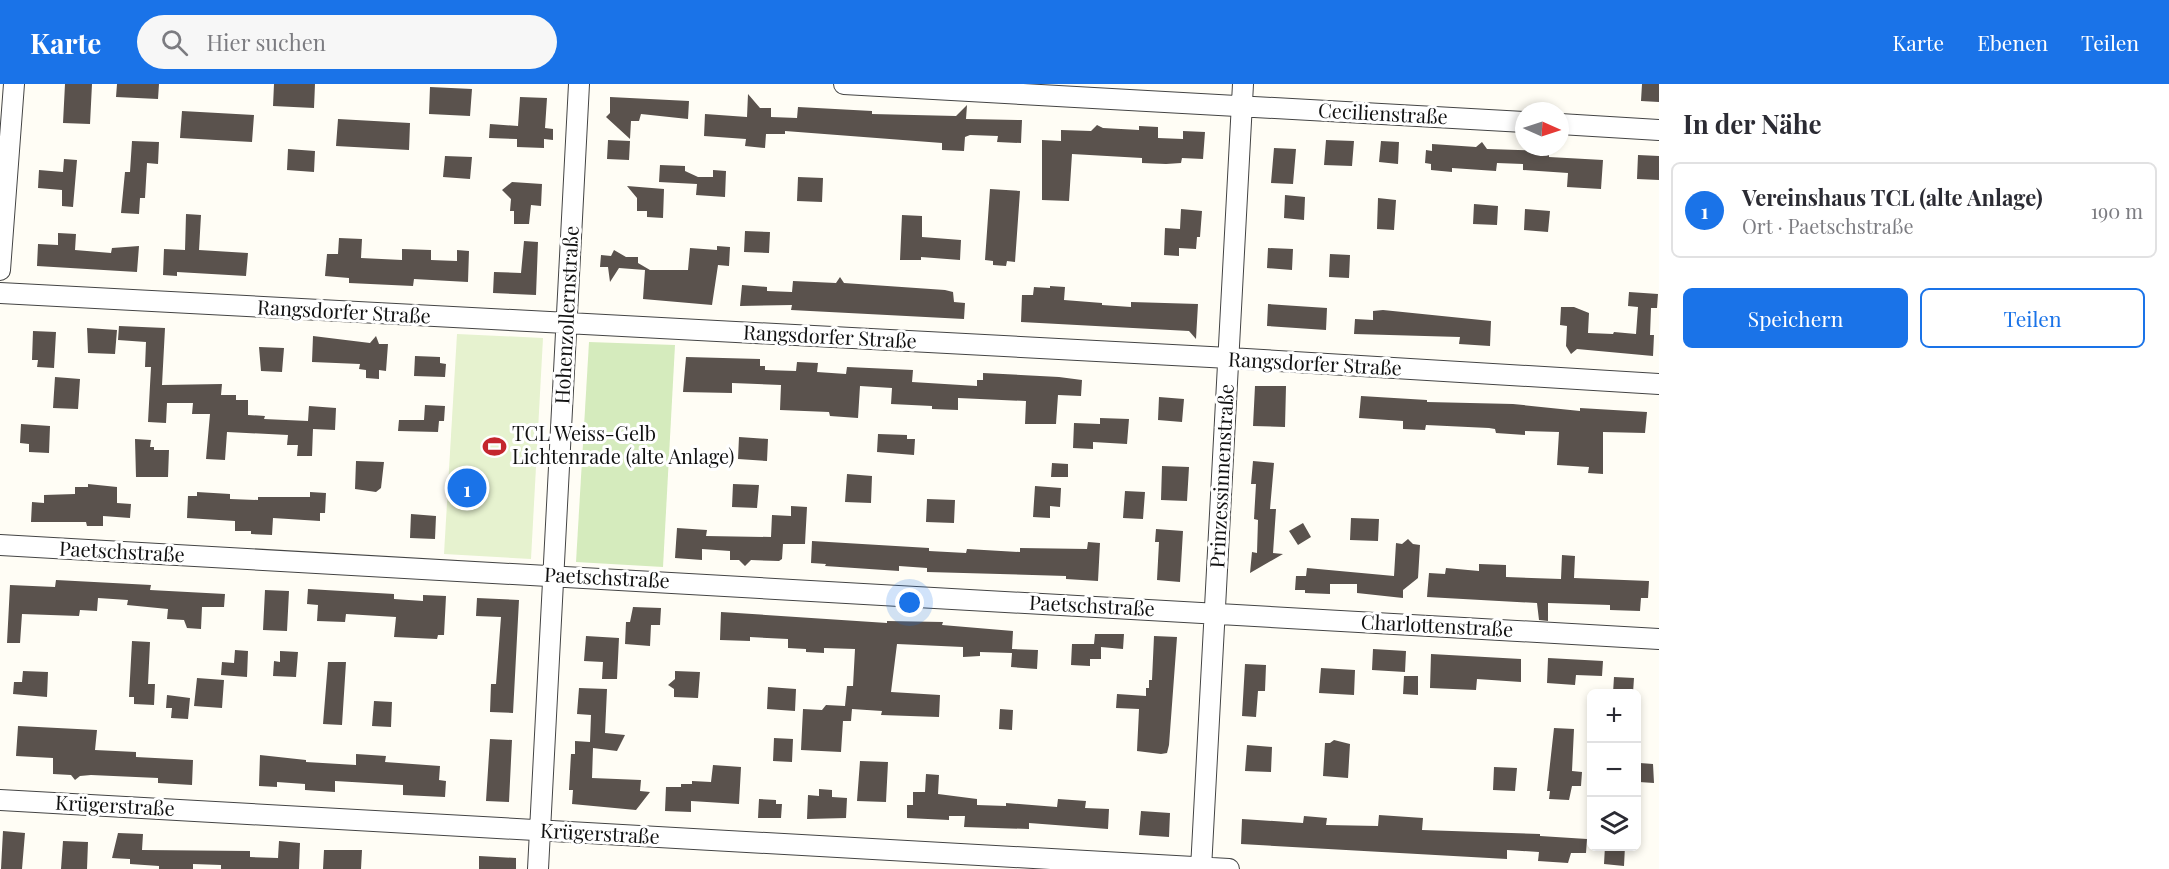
<!DOCTYPE html>
<html lang="de">
<meta charset="utf-8">
<style>
:root{--surface:#fff;--page:#f7f7f7;--text:#2b2b33;--muted:#7c7c81;--line:#e1e1e2;--accent:#1a73e8}
body{margin:0;font-family:"Playfair Display",serif;background:var(--page);color:var(--text)}
.controls{position:absolute;right:18px;bottom:18px;display:grid;overflow:hidden;border-radius:9px;box-shadow:0 3px 9px #0003}
.controls button{width:54px;height:54px;display:grid;place-items:center;padding:0;border:0;border-bottom:2px solid var(--line);background:var(--surface);color:var(--text);font:30px sans-serif}
.compass{position:absolute;left:1515px;top:18px;width:54px;height:54px;border-radius:50%;background:var(--surface);box-shadow:0 3px 9px #0003;rotate:93deg}
.you{position:absolute;left:910px;top:519px;width:21px;height:21px;margin:-15px;border:4px solid #fff;border-radius:50%;background:#1a73e8;box-shadow:0 0 0 9px #1a73e833}
.badge{display:grid;place-items:center;width:39px;height:39px;border-radius:50%;background:var(--accent);color:#fff;font-size:20px;font-weight:700}
.pin{position:absolute;translate:-50% -50%;border:3px solid #fff;box-shadow:0 2px 6px #0006}
.list{margin:0;padding:0;list-style:none}
h2{display:flex;justify-content:space-between;align-items:center;height:78px;margin:0;padding:0 24px;font-size:26px}
h2 small{font-size:20px;font-weight:400;color:var(--muted)}
.list li{display:grid;grid-template-columns:39px 1fr auto;gap:18px;align-items:center;box-sizing:border-box;height:96px;margin:0 12px 12px;padding:0 12px;border:2px solid var(--line);border-radius:9px}
.list b{display:block;font-size:22px;white-space:nowrap}
.list p{margin:0;font-size:20px;white-space:nowrap;color:var(--muted)}
.list em{font-size:20px;font-style:normal;color:var(--muted)}
.actions{display:flex;gap:12px;padding:18px 24px}
.actions a{flex:1;padding:14px 0;border:2px solid var(--accent);border-radius:9px;text-align:center;font-size:21px;color:var(--accent)}
.actions .main{background:var(--accent);color:#fff}
.icon{flex:none;width:33px;height:33px;fill:none;stroke:currentColor;stroke-width:2;stroke-linecap:round;stroke-linejoin:round}
.map{position:relative;flex:none;width:1659px;height:785px;overflow:hidden}
header{display:flex;align-items:center;gap:36px;box-sizing:border-box;height:84px;padding:0 30px;background:var(--accent);color:#fff}
header strong{font-size:28px}
nav{display:flex;gap:33px;margin-inline-start:auto;font-size:21px}
.search{width:420px;height:54px;background:var(--page);display:flex;align-items:center;gap:15px;box-sizing:border-box;padding:0 21px;border-radius:33px;color:var(--muted);font-size:22px}
main{display:flex}
aside{flex:1;background:var(--surface)}
.map>svg:first-child{display:block}
.green{fill:#d5ebbd}
.pitch{fill:#e6f2cf}
.building{fill:#5a524d}
.lines{fill:none;stroke-linecap:round;stroke-linejoin:round}
.street-casing{stroke:#444;stroke-width:22}
.street{stroke:#fff;stroke-width:20}
.labels{text-anchor:middle;stroke-width:6;stroke-linejoin:round;paint-order:stroke}
.street-label{font-size:20px;fill:#111;stroke:#fff}
.poi-label{font-size:20px;fill:#111;stroke:#fff;text-anchor:start}
</style>
<header>
<strong>Karte</strong>
<div class="search"><svg class="icon" aria-label="search" viewBox="0 0 24 24"><circle cx="10" cy="10" r="6"/><path d="M15 15l6 6"/></svg>Hier suchen</div>
<nav><a>Karte</a><a>Ebenen</a><a>Teilen</a></nav>
</header>
<main>
<div class="map">
<svg width="1659" height="785" viewBox="0 0 1659 785">
<rect width="100%" height="100%" fill="#fffdf5"/>
<path class="green" d="M 589,258 L 675,261 L 663,483 L 576,478 Z"/>
<path class="pitch" d="M 457,250 L 543,254 L 531,475 L 444,470 Z"/>
<path class="building" d="M 65,0 L 92,0 L 90,40 L 63,39 Z
M 117,0 L 159,0 L 158,15 L 116,13 Z
M 274,0 L 315,0 L 314,24 L 273,22 Z
M 1642,0 L 1659,0 L 1659,18 L 1641,17 Z
M 430,3 L 472,5 L 470,32 L 429,30 Z
M 748,10 L 760,24 L 771,24 L 771,33 L 797,34 L 798,23 L 872,27 L 872,30 L 956,32 L 967,21 L 966,35 L 1022,36 L 1021,59 L 997,58 L 998,52 L 970,51 L 965,53 L 964,67 L 942,66 L 942,59 L 785,47 L 785,50 L 766,50 L 765,64 L 745,62 L 746,55 L 704,52 L 705,30 L 747,33 Z
M 520,13 L 547,14 L 545,44 L 553,45 L 553,56 L 544,55 L 544,64 L 517,63 L 517,55 L 489,54 L 490,40 L 518,42 Z
M 610,13 L 689,17 L 688,35 L 641,30 L 639,37 L 631,37 L 630,55 L 606,33 L 610,29 Z
M 182,27 L 254,31 L 252,58 L 180,54 Z
M 338,35 L 410,39 L 409,66 L 336,62 Z
M 1097,41 L 1103,44 L 1139,46 L 1139,42 L 1158,43 L 1158,54 L 1183,55 L 1183,47 L 1205,48 L 1203,75 L 1182,74 L 1181,79 L 1166,80 L 1142,79 L 1142,74 L 1072,70 L 1069,117 L 1042,116 L 1042,56 L 1061,57 L 1061,46 L 1091,47 Z
M 608,56 L 630,57 L 629,76 L 607,75 Z
M 1326,56 L 1354,57 L 1352,82 L 1324,81 Z
M 132,57 L 159,58 L 158,80 L 147,79 L 145,114 L 140,114 L 139,130 L 121,129 L 125,88 L 130,88 Z
M 1381,57 L 1399,58 L 1398,80 L 1379,78 Z
M 1482,58 L 1487,65 L 1549,67 L 1549,73 L 1603,76 L 1601,105 L 1567,103 L 1568,89 L 1523,86 L 1523,80 L 1497,79 L 1496,87 L 1452,84 L 1452,88 L 1431,86 L 1431,80 L 1425,79 L 1426,66 L 1432,67 L 1432,60 L 1476,63 Z
M 1274,64 L 1296,65 L 1293,100 L 1271,99 Z
M 288,65 L 315,67 L 314,88 L 287,86 Z
M 1638,71 L 1659,72 L 1659,96 L 1637,95 Z
M 445,72 L 472,73 L 470,95 L 443,93 Z
M 64,75 L 77,76 L 73,123 L 62,122 L 62,106 L 38,104 L 39,86 L 63,88 Z
M 660,81 L 685,82 L 685,87 L 698,93 L 713,93 L 713,86 L 726,87 L 725,113 L 696,111 L 697,100 L 659,98 Z
M 798,93 L 823,94 L 822,118 L 797,117 Z
M 512,98 L 542,100 L 541,122 L 531,121 L 529,140 L 514,140 L 514,127 L 510,127 L 511,115 L 502,106 Z
M 627,102 L 664,105 L 663,134 L 647,133 L 647,127 L 637,127 L 637,114 Z
M 990,105 L 1020,107 L 1015,178 L 1007,177 L 1006,182 L 993,181 L 993,177 L 985,176 Z
M 1285,111 L 1305,113 L 1304,136 L 1284,134 Z
M 1378,114 L 1396,116 L 1394,146 L 1377,145 Z
M 1474,120 L 1498,122 L 1497,141 L 1473,140 Z
M 1181,125 L 1202,127 L 1200,153 L 1197,153 L 1196,165 L 1179,164 L 1179,172 L 1164,171 L 1165,144 L 1180,145 Z
M 1525,125 L 1550,127 L 1548,148 L 1524,146 Z
M 186,130 L 201,131 L 199,166 L 248,169 L 246,192 L 177,188 L 177,192 L 163,191 L 164,165 L 185,166 Z
M 902,131 L 922,132 L 922,153 L 961,156 L 960,176 L 921,173 L 921,176 L 900,176 Z
M 745,147 L 770,148 L 769,169 L 744,168 Z
M 58,149 L 76,150 L 75,166 L 111,169 L 112,164 L 139,162 L 137,188 L 37,182 L 38,160 L 58,161 Z
M 339,154 L 362,155 L 361,174 L 402,176 L 402,165 L 431,166 L 431,176 L 457,177 L 457,166 L 469,167 L 468,198 L 414,195 L 413,202 L 349,199 L 349,194 L 325,192 L 327,170 L 338,170 Z
M 524,157 L 538,158 L 536,211 L 493,209 L 494,188 L 521,189 Z
M 717,162 L 730,163 L 729,182 L 718,181 L 712,221 L 643,215 L 645,186 L 619,184 L 610,198 L 608,183 L 600,183 L 601,171 L 611,172 L 614,166 L 626,173 L 638,173 L 638,179 L 650,186 L 688,186 L 690,164 L 717,166 Z
M 1268,164 L 1293,165 L 1292,186 L 1267,184 Z
M 1330,170 L 1350,171 L 1349,194 L 1329,193 Z
M 840,193 L 844,199 L 945,206 L 953,208 L 954,218 L 965,219 L 964,235 L 791,226 L 792,221 L 740,222 L 742,201 L 767,203 L 767,207 L 792,208 L 793,197 L 836,199 Z
M 1050,202 L 1065,203 L 1064,216 L 1102,219 L 1102,221 L 1131,223 L 1131,218 L 1198,220 L 1196,255 L 1189,247 L 1021,238 L 1022,211 L 1033,211 L 1034,203 L 1050,204 Z
M 1629,208 L 1658,210 L 1657,224 L 1651,224 L 1650,251 L 1654,251 L 1653,272 L 1577,265 L 1571,270 L 1566,262 L 1567,242 L 1560,241 L 1561,223 L 1574,223 L 1589,229 L 1588,249 L 1613,250 L 1614,248 L 1636,250 L 1638,223 L 1628,222 Z
M 1268,220 L 1327,224 L 1326,246 L 1267,242 Z
M 1383,226 L 1491,237 L 1490,262 L 1459,260 L 1460,253 L 1354,250 L 1355,235 L 1373,236 L 1373,227 Z
M 119,242 L 165,244 L 162,301 L 222,300 L 221,311 L 236,311 L 236,316 L 248,316 L 248,331 L 265,332 L 264,335 L 308,337 L 309,322 L 336,324 L 335,346 L 313,345 L 312,372 L 297,372 L 298,361 L 287,361 L 288,351 L 227,348 L 225,376 L 206,375 L 210,330 L 192,330 L 193,319 L 167,319 L 166,339 L 148,338 L 151,283 L 145,283 L 146,258 L 118,256 Z
M 87,244 L 117,246 L 115,270 L 88,269 Z
M 33,247 L 56,248 L 54,284 L 37,283 L 38,276 L 32,276 Z
M 313,252 L 370,259 L 376,252 L 379,260 L 388,260 L 386,287 L 379,286 L 379,295 L 366,294 L 366,286 L 359,285 L 360,280 L 312,278 Z
M 259,263 L 284,264 L 282,288 L 261,287 Z
M 415,272 L 440,273 L 440,279 L 446,280 L 445,293 L 414,292 Z
M 686,273 L 760,275 L 760,282 L 765,282 L 765,286 L 796,287 L 797,278 L 818,279 L 817,288 L 846,290 L 847,283 L 913,286 L 912,298 L 977,302 L 977,296 L 983,296 L 983,289 L 1059,293 L 1082,296 L 1081,312 L 1058,311 L 1056,340 L 1025,340 L 1026,317 L 958,314 L 958,326 L 932,325 L 932,322 L 891,320 L 892,304 L 860,302 L 858,334 L 830,332 L 829,328 L 780,326 L 781,301 L 732,299 L 732,309 L 683,308 Z
M 55,293 L 80,295 L 78,325 L 53,324 Z
M 1255,302 L 1286,302 L 1285,343 L 1253,342 Z
M 1361,312 L 1427,316 L 1427,318 L 1513,320 L 1580,327 L 1580,324 L 1647,328 L 1645,349 L 1603,348 L 1603,390 L 1588,389 L 1589,383 L 1557,381 L 1559,348 L 1525,347 L 1525,351 L 1496,349 L 1495,345 L 1489,344 L 1426,341 L 1425,346 L 1403,345 L 1403,337 L 1359,334 Z
M 1159,313 L 1184,315 L 1182,338 L 1158,336 Z
M 425,321 L 445,322 L 444,337 L 439,337 L 438,348 L 398,347 L 399,336 L 424,336 Z
M 1100,334 L 1129,335 L 1127,360 L 1093,358 L 1093,365 L 1073,364 L 1074,339 L 1100,340 Z
M 21,340 L 50,342 L 49,369 L 29,368 L 29,360 L 20,359 Z
M 878,350 L 907,351 L 907,355 L 915,355 L 914,371 L 877,368 Z
M 739,353 L 768,355 L 767,377 L 738,375 Z
M 135,355 L 151,356 L 150,363 L 154,363 L 154,366 L 169,366 L 168,393 L 136,393 Z
M 356,377 L 384,378 L 381,404 L 376,408 L 355,405 Z
M 1253,377 L 1274,379 L 1270,425 L 1276,425 L 1273,469 L 1283,470 L 1250,489 L 1252,468 L 1257,469 L 1258,436 L 1254,435 L 1256,400 L 1251,400 Z
M 1052,379 L 1068,380 L 1068,393 L 1051,393 Z
M 1162,382 L 1189,383 L 1187,417 L 1161,416 Z
M 452,388 L 483,390 L 482,419 L 451,417 Z
M 847,390 L 872,392 L 871,419 L 845,418 Z
M 88,400 L 117,403 L 117,419 L 131,420 L 130,434 L 103,432 L 103,442 L 87,442 L 86,438 L 31,438 L 32,418 L 44,419 L 44,411 L 75,410 L 75,403 L 88,403 Z
M 733,400 L 759,401 L 757,424 L 732,423 Z
M 1035,402 L 1061,404 L 1060,423 L 1050,422 L 1050,434 L 1033,433 Z
M 1125,407 L 1145,408 L 1143,435 L 1123,434 Z
M 197,408 L 230,410 L 230,415 L 258,416 L 258,413 L 310,413 L 310,408 L 326,409 L 325,429 L 320,429 L 320,437 L 273,434 L 272,451 L 251,450 L 251,447 L 235,447 L 235,437 L 187,434 L 188,412 L 197,412 Z
M 927,415 L 955,416 L 954,439 L 926,438 Z
M 791,422 L 807,423 L 805,460 L 783,460 L 782,475 L 779,477 L 751,476 L 745,482 L 739,476 L 730,476 L 730,467 L 702,465 L 702,476 L 675,474 L 677,444 L 707,446 L 706,452 L 771,453 L 772,431 L 791,432 Z
M 411,430 L 436,432 L 435,455 L 410,454 Z
M 1351,434 L 1379,435 L 1378,457 L 1350,456 Z
M 1303,439 L 1311,453 L 1298,461 L 1289,447 Z
M 1156,445 L 1183,447 L 1180,498 L 1157,496 L 1159,458 L 1155,458 Z
M 1408,455 L 1413,460 L 1420,461 L 1418,494 L 1403,506 L 1403,514 L 1357,509 L 1357,500 L 1330,500 L 1330,510 L 1305,509 L 1305,506 L 1295,506 L 1296,492 L 1306,492 L 1307,484 L 1394,492 L 1396,459 L 1402,460 Z
M 812,457 L 929,464 L 929,467 L 966,469 L 967,465 L 1020,468 L 1020,464 L 1087,465 L 1088,458 L 1100,459 L 1098,497 L 1066,495 L 1066,492 L 927,488 L 927,484 L 899,482 L 899,487 L 825,482 L 826,480 L 811,479 Z
M 1562,471 L 1575,472 L 1574,494 L 1649,497 L 1648,514 L 1641,514 L 1640,527 L 1610,526 L 1610,521 L 1548,519 L 1548,537 L 1539,536 L 1537,519 L 1427,513 L 1429,489 L 1445,490 L 1446,484 L 1479,487 L 1479,480 L 1506,481 L 1506,493 L 1561,495 Z
M 56,496 L 151,501 L 150,506 L 225,510 L 224,523 L 202,523 L 201,545 L 187,544 L 184,536 L 167,535 L 168,525 L 127,521 L 128,516 L 98,514 L 97,527 L 80,526 L 79,532 L 22,530 L 20,559 L 7,559 L 10,501 L 55,503 Z
M 308,505 L 394,510 L 394,515 L 423,517 L 423,511 L 446,512 L 444,551 L 438,551 L 437,555 L 394,553 L 396,533 L 346,530 L 345,538 L 317,537 L 318,521 L 307,520 Z
M 265,506 L 289,507 L 287,547 L 263,546 Z
M 477,514 L 519,516 L 513,629 L 490,628 L 491,600 L 496,600 L 501,533 L 476,532 Z
M 633,523 L 661,524 L 660,541 L 651,541 L 650,562 L 625,560 L 626,538 L 630,538 Z
M 721,528 L 887,539 L 887,537 L 943,538 L 942,541 L 1013,547 L 1012,565 L 1038,566 L 1037,585 L 1011,583 L 1012,569 L 980,568 L 980,572 L 963,573 L 963,563 L 897,560 L 891,608 L 940,611 L 939,633 L 881,631 L 882,627 L 852,625 L 851,637 L 843,637 L 841,668 L 801,666 L 803,625 L 822,626 L 826,621 L 845,622 L 847,602 L 853,602 L 855,565 L 824,564 L 824,569 L 806,568 L 806,565 L 788,564 L 788,555 L 750,553 L 750,557 L 720,556 Z
M 1095,550 L 1124,550 L 1123,565 L 1101,563 L 1101,575 L 1090,575 L 1090,582 L 1071,581 L 1072,560 L 1094,560 Z
M 586,552 L 619,554 L 617,595 L 602,595 L 603,578 L 584,577 Z
M 1154,552 L 1177,553 L 1169,661 L 1167,669 L 1161,670 L 1137,667 L 1139,625 L 1116,624 L 1117,610 L 1146,612 L 1146,604 L 1149,604 L 1149,596 L 1152,596 Z
M 132,557 L 150,558 L 148,600 L 155,600 L 154,621 L 134,620 L 134,613 L 129,613 Z
M 1373,565 L 1406,567 L 1405,588 L 1372,586 Z
M 235,566 L 248,567 L 247,593 L 221,591 L 222,578 L 234,579 Z
M 280,567 L 298,568 L 296,593 L 273,592 L 274,577 L 280,578 Z
M 1431,570 L 1521,575 L 1521,598 L 1477,595 L 1476,606 L 1430,604 Z
M 1548,574 L 1603,577 L 1602,592 L 1576,591 L 1575,601 L 1547,599 Z
M 328,578 L 346,578 L 342,641 L 323,640 Z
M 1245,580 L 1266,581 L 1265,607 L 1258,607 L 1256,633 L 1242,632 Z
M 1321,584 L 1355,586 L 1354,611 L 1319,609 Z
M 23,587 L 48,588 L 47,613 L 13,610 L 14,598 L 22,598 Z
M 675,587 L 700,588 L 698,614 L 674,613 L 674,605 L 668,601 L 675,595 Z
M 1404,592 L 1418,592 L 1418,611 L 1403,610 Z
M 1614,593 L 1634,594 L 1633,609 L 1613,609 Z
M 197,594 L 224,596 L 222,624 L 194,622 Z
M 768,603 L 796,605 L 795,627 L 767,625 Z
M 579,604 L 607,605 L 605,649 L 625,651 L 617,667 L 593,664 L 592,694 L 641,696 L 640,707 L 650,708 L 636,726 L 572,720 L 573,706 L 569,706 L 571,670 L 575,670 L 575,657 L 590,658 L 591,631 L 577,630 Z
M 167,611 L 190,614 L 188,635 L 171,634 L 172,624 L 166,624 Z
M 374,617 L 392,618 L 391,643 L 372,642 Z
M 1000,625 L 1013,626 L 1012,646 L 999,645 Z
M 18,642 L 97,646 L 95,666 L 136,668 L 136,673 L 193,676 L 192,701 L 158,699 L 158,694 L 91,691 L 80,692 L 75,696 L 71,691 L 53,690 L 53,674 L 16,672 Z
M 1554,644 L 1574,645 L 1572,687 L 1582,688 L 1581,702 L 1572,702 L 1569,716 L 1549,715 L 1550,707 L 1547,707 Z
M 774,654 L 793,655 L 792,678 L 773,677 Z
M 490,655 L 512,656 L 509,718 L 486,717 Z
M 1334,656 L 1350,660 L 1348,694 L 1323,692 L 1325,659 L 1330,659 Z
M 1247,661 L 1272,663 L 1271,688 L 1245,687 Z
M 356,670 L 386,672 L 385,678 L 440,682 L 439,696 L 446,697 L 445,713 L 403,711 L 403,701 L 335,697 L 335,708 L 305,706 L 305,700 L 277,698 L 277,703 L 259,702 L 260,671 L 306,676 L 306,678 L 356,681 Z
M 860,677 L 888,678 L 886,718 L 857,717 Z
M 1640,679 L 1653,680 L 1654,699 L 1639,698 Z
M 713,681 L 741,683 L 739,720 L 691,717 L 691,728 L 665,727 L 666,703 L 681,703 L 681,700 L 692,700 L 692,697 L 711,698 Z
M 1494,683 L 1517,684 L 1515,707 L 1493,706 Z
M 926,690 L 939,691 L 938,710 L 977,715 L 977,721 L 1006,722 L 1006,719 L 1057,723 L 1058,715 L 1086,717 L 1085,724 L 1109,725 L 1108,745 L 1029,739 L 1029,745 L 964,743 L 965,732 L 949,732 L 949,736 L 907,734 L 907,721 L 913,721 L 913,708 L 925,708 Z
M 819,705 L 832,706 L 832,713 L 847,714 L 846,734 L 807,735 L 808,711 L 819,712 Z
M 759,715 L 776,716 L 776,720 L 782,720 L 781,734 L 758,734 Z
M 1141,727 L 1170,729 L 1169,753 L 1139,751 Z
M 1379,731 L 1423,734 L 1422,746 L 1540,750 L 1540,752 L 1587,755 L 1586,769 L 1571,769 L 1568,779 L 1538,777 L 1539,768 L 1507,766 L 1507,775 L 1241,760 L 1242,735 L 1303,739 L 1304,732 L 1327,734 L 1326,741 L 1378,742 Z
M 3,747 L 25,749 L 22,785 L 1,785 Z
M 118,749 L 143,750 L 142,766 L 250,767 L 250,773 L 278,774 L 279,757 L 300,759 L 299,785 L 221,785 L 221,781 L 193,780 L 193,785 L 159,785 L 159,782 L 130,780 L 130,775 L 112,774 Z
M 63,757 L 88,758 L 87,785 L 61,785 Z
M 1605,762 L 1625,762 L 1624,782 L 1604,780 Z
M 324,766 L 362,766 L 361,785 L 323,785 Z
M 479,772 L 516,774 L 516,785 L 479,785 Z"/>
<g class="lines">
<defs>
<path id="street" d="M 844,0 L 1524,38
M 1560,40 L 1659,46
M 0,186 L 14,0
M 0,209 L 1229,274 L 1659,300
M 0,461 L 1659,555
M 0,716 L 1229,785
M 538,785 L 579,0
M 1201,785 L 1243,0"/>
</defs>
<use href="#street" class="street-casing"/>
<use href="#street" class="street"/>
</g>
<defs>
<symbol id="stadium-bare" viewBox="-9 -9 18 18"><path d="M0-5a6.5 5 0 1 0 0 10a6.5 5 0 1 0 0-10ZM-3.5-1.8h7v3.6h-7Z" fill="#c4262e" stroke="#fff" stroke-width="2.5" paint-order="stroke"/></symbol>
</defs>
<g fill-rule="evenodd">
<use href="#stadium-bare" x="478" y="346" width="33" height="33"/>
</g>
<g class="labels">
<g class="street-label">
<text transform="translate(1383 30) rotate(3)" y="7">Cecilienstraße</text>
<text transform="translate(344 228) rotate(3)" y="7">Rangsdorfer Straße</text>
<text transform="translate(567 231) rotate(-87)" y="7">Hohenzollernstraße</text>
<text transform="translate(830 253) rotate(3)" y="7">Rangsdorfer Straße</text>
<text transform="translate(1315 280) rotate(3)" y="7">Rangsdorfer Straße</text>
<text transform="translate(1222 392) rotate(-87)" y="7">Prinzessinnenstraße</text>
<text transform="translate(122 468) rotate(3)" y="7">Paetschstraße</text>
<text transform="translate(607 494) rotate(3)" y="7">Paetschstraße</text>
<text transform="translate(1092 522) rotate(3)" y="7">Paetschstraße</text>
<text transform="translate(1437 542) rotate(3)" y="7">Charlottenstraße</text>
<text transform="translate(115 722) rotate(3)" y="7">Krügerstraße</text>
<text transform="translate(600 750) rotate(3)" y="7">Krügerstraße</text>
</g>
<g class="poi-label">
<text x="512" y="357">TCL Weiss-Gelb<tspan x="512" dy="23">Lichtenrade (alte Anlage)</tspan></text>
</g>
</g>
</svg>
<div class="controls">
<button>+</button>
<button>−</button>
<button><svg class="icon" aria-label="layers" viewBox="0 0 24 24"><path d="M12 4l9 5-9 5-9-5zM3 14l9 5 9-5"/></svg></button>
</div>
<svg class="compass" viewBox="-18 -18 36 36"><path d="M0-13l5 13h-10z" fill="#e53935"/><path d="M0 13l5-13h-10z" fill="#7c7c81"/></svg>
<div class="you"></div>
<div class="pin badge" style="left:467px;top:404px">1</div>
</div>
<aside>
<h2>In der Nähe<small></small></h2>
<ul class="list">
<li><span class="badge">1</span><div><b>Vereinshaus TCL (alte Anlage)</b><p>Ort · Paetschstraße</p></div><em>190 m</em></li>
</ul>
<div class="actions"><a class="main">Speichern</a><a>Teilen</a></div>
</aside>
</main>
